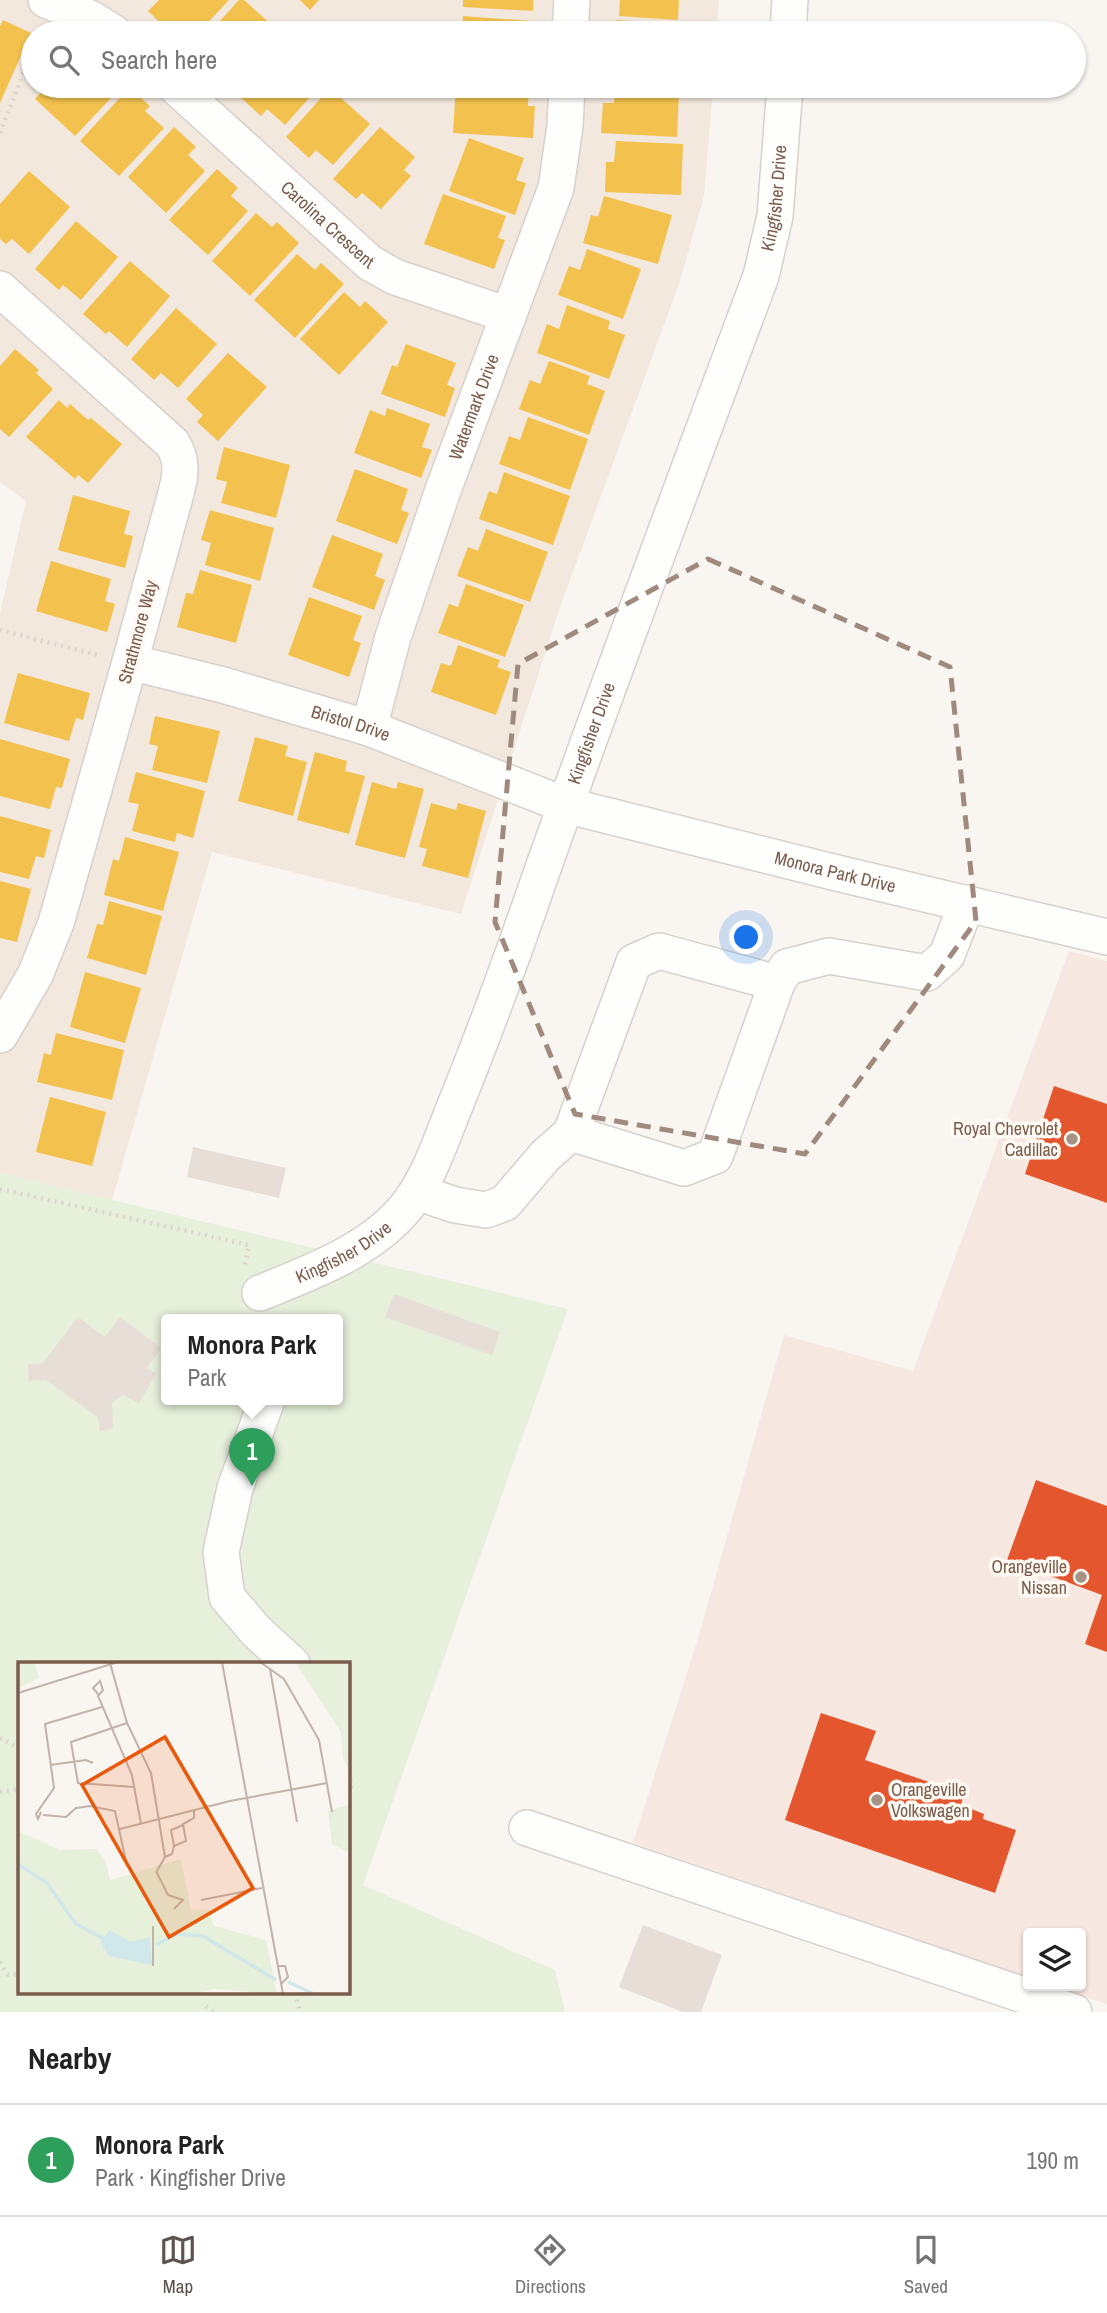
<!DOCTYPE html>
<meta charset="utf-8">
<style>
:root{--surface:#fff;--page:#f2f2f2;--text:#222;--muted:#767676;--line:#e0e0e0;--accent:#5d544f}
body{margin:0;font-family:"Archivo Narrow",sans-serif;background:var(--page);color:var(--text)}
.controls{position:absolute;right:21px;bottom:21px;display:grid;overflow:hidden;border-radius:7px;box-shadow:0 2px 5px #0004}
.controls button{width:63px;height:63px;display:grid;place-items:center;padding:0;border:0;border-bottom:2px solid var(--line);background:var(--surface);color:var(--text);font:35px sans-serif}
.you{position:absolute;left:747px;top:938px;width:24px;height:24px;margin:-18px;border:5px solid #fff;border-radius:50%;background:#1a73e8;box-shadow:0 0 0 10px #1a73e833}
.badge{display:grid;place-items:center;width:46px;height:46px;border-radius:50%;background:var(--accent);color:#fff;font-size:23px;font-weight:700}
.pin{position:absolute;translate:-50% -58px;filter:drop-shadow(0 2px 4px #0008)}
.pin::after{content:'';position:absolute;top:37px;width:24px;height:21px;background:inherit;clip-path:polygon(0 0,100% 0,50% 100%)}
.popup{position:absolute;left:161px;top:1314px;width:182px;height:91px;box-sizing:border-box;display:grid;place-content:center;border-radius:7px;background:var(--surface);filter:drop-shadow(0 2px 5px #0005);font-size:23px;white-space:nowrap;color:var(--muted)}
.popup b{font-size:26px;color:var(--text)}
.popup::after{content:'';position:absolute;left:50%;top:100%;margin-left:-14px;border:14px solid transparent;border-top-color:var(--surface)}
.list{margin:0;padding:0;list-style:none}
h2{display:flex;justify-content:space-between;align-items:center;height:91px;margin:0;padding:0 28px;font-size:30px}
h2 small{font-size:23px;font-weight:400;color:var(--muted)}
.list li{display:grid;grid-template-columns:46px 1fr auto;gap:21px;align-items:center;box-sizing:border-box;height:112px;padding:0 28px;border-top:2px solid var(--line)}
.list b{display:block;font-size:26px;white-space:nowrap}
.list p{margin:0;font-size:23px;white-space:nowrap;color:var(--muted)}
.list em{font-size:23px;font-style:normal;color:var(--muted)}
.icon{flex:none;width:38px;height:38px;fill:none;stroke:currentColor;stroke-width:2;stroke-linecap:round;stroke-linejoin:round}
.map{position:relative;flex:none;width:1107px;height:2012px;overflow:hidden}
.search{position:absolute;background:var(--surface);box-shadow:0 2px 5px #0004;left:21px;right:21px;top:21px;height:77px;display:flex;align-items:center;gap:18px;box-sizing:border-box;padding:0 24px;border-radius:38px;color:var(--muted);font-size:26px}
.sheet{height:203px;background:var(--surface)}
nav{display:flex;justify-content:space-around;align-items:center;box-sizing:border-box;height:98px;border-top:2px solid var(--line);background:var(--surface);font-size:19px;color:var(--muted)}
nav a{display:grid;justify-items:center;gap:4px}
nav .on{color:var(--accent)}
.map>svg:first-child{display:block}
.residential{fill:#f2e8de}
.commercial{fill:#f6e8e1}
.green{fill:#e7f0db;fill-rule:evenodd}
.homes{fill:#f2c14e}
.shops{fill:#e4572e}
.building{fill:#e6ded7}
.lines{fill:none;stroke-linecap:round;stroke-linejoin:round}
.minor-casing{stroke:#d7d1cb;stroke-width:38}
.path{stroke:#dcd5d0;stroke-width:4.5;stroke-dasharray:2 5;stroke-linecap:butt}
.minor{stroke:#fefefd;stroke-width:35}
.marked{fill:none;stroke:#9f8a7d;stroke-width:5;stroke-dasharray:14 9;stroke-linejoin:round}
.poi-dot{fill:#a69286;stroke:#fffaf3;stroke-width:2.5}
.labels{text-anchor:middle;stroke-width:7;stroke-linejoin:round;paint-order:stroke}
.street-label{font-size:18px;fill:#7a5c4d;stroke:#fffaf3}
.poi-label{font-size:18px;fill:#7a5c4d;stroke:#fffaf3;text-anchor:end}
.inset-river{fill:none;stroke:#d0e8ea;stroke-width:3.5}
.inset-road{fill:none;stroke:#c2b3aa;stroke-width:2}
.view{fill:#e8590c;fill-opacity:0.15;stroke:#e8590c;stroke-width:3.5}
.inset-edge{fill:none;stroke:#7a5c4d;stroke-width:3.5}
</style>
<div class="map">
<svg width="1107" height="2012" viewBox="0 0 1107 2012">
<rect width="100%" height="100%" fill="#f9f5f0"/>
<path class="residential" d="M 0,0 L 719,0 L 716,33 L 33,33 L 33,86 L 713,86 L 704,196 L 679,284 L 559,610 L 461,914 L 212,852 L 112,1200 L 0,1173 L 0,613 L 26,501 L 0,482 Z"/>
<path class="commercial" d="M 1069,951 L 1107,961 L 1107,2004 L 1053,1986 L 1081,1986 L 1081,1933 L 1028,1933 L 1028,1977 L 633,1843 L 699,1635 L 784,1335 L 913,1371 Z"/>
<path class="green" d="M 0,1173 L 568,1309 L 363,1885 L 555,1970 L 565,2012 L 0,2012 ZM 166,1320 L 338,1320 L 338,1400 L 166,1400 ZM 19,1664 L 348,1664 L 348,1993 L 19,1993 Z"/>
<path class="homes" d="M 159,0 L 229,0 L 198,33 L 184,33 L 176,26 L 170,32 L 148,11 Z
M 239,0 L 244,0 L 281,33 L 209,33 Z
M 300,0 L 319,0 L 310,10 Z
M 463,0 L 533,0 L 533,11 L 463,7 Z
M 620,0 L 679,0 L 678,20 L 619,16 Z
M 463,16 L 532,21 L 531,33 L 462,33 Z
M 3,20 L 31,33 L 0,103 L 0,26 Z
M 617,20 L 684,25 L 683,33 L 616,33 Z
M 47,86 L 101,86 L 113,96 L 75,136 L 35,99 Z
M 248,86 L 320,86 L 285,125 L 267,109 L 261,116 L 239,96 Z
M 456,86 L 529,86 L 528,106 L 535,106 L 533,138 L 453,133 Z
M 615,86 L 661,86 L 661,91 L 679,92 L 677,137 L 601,133 L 603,103 L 614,103 Z
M 129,88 L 150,106 L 145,111 L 164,128 L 119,176 L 80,141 Z
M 330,88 L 370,124 L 333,165 L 316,150 L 309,158 L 286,137 Z
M 174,127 L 196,147 L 188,155 L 205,171 L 166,213 L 128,177 Z
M 380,127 L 415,157 L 404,170 L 411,176 L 381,209 L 362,193 L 356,199 L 333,179 Z
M 469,138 L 524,158 L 516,180 L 526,183 L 515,215 L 449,191 Z
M 616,141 L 683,144 L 681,195 L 605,192 L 606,162 L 614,162 Z
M 217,169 L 238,188 L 231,196 L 248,211 L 208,255 L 169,220 Z
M 29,171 L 70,207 L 29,254 L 12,239 L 6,244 L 0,239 L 0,204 Z
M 443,194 L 506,216 L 498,238 L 505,240 L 494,269 L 424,244 Z
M 604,196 L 672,215 L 658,264 L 583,243 L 591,215 L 598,217 Z
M 256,213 L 272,227 L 277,222 L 299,243 L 250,296 L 212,261 Z
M 76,221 L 118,257 L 81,300 L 63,285 L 59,290 L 35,269 Z
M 587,249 L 641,269 L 623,319 L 558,295 L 569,266 L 580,270 Z
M 297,254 L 315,270 L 321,263 L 344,284 L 295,338 L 254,300 Z
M 130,261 L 170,296 L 127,347 L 109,331 L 106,334 L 83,314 Z
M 344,292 L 360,307 L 365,301 L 388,322 L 339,375 L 300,339 Z
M 567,305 L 610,321 L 608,329 L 625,335 L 609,379 L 537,353 L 547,324 L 559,329 Z
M 176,308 L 217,344 L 178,388 L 161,373 L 154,380 L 131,359 Z
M 406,344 L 456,363 L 447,385 L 455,388 L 445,417 L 381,394 L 392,365 L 397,367 Z
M 15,349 L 39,370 L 36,373 L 53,389 L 9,437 L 0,429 L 0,366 Z
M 228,353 L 267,387 L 218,441 L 197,422 L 203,415 L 186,399 Z
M 549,361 L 590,376 L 587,384 L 605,391 L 589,435 L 519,409 L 530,380 L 540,384 Z
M 59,400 L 67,408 L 70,404 L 88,420 L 91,418 L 122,444 L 88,483 L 78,475 L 75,479 L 26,437 Z
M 387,408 L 430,424 L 422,447 L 432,450 L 421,478 L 354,453 L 370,410 L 385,416 Z
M 528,417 L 588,439 L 570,490 L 499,464 L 509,436 L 520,440 Z
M 224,447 L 290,465 L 276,518 L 221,503 L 227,482 L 216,479 Z
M 355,469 L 408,489 L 401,510 L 409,513 L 397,544 L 336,521 Z
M 504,472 L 570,496 L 553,545 L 479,519 L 489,491 L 497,494 Z
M 73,495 L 130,511 L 124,534 L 133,536 L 125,568 L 58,550 Z
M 210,510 L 274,528 L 260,581 L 205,565 L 211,543 L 201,540 Z
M 486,529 L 548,552 L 530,602 L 457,576 L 468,547 L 478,551 Z
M 332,535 L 383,554 L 375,576 L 385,580 L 374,610 L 312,587 Z
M 51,561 L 111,579 L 105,601 L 115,604 L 107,632 L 36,611 Z
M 200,570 L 252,585 L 236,643 L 177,627 L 186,593 L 193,594 Z
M 466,584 L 524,605 L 505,657 L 438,633 L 449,604 L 458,607 Z
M 309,597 L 362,616 L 353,640 L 361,643 L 349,677 L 288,655 Z
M 458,645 L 500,660 L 497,667 L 511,672 L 496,715 L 431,692 L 441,663 L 451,666 Z
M 18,673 L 90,693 L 83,720 L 76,718 L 69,741 L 4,723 Z
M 155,716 L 220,731 L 207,783 L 152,770 L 158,746 L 149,744 Z
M 255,737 L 288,746 L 285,756 L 307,762 L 293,816 L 238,801 Z
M 0,739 L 70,759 L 62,788 L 56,787 L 50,809 L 0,796 Z
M 315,752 L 347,761 L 345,771 L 365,776 L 349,834 L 297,820 Z
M 136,772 L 205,791 L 193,838 L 177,833 L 175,842 L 132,831 L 139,804 L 128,802 Z
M 372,782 L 396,789 L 398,782 L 424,789 L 405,858 L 355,845 Z
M 431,803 L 456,810 L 458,803 L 486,811 L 468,878 L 422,866 L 427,849 L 419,847 Z
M 0,816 L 51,830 L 44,858 L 36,856 L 29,879 L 0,872 Z
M 125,837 L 179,852 L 163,911 L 104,895 L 113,859 L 119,861 Z
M 0,881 L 31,889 L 17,942 L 0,938 Z
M 109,901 L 162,916 L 146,975 L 87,958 L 97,924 L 103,925 Z
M 85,972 L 141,988 L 125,1043 L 70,1027 Z
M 56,1033 L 124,1050 L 112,1100 L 37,1082 L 44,1053 L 51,1055 Z
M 50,1097 L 106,1112 L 92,1166 L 36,1152 Z"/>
<path class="shops" d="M 1054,1086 L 1107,1104 L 1107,1203 L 1025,1174 Z
M 1036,1480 L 1107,1506 L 1107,1652 L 1085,1644 L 1102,1595 L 1007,1560 Z
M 821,1713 L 876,1731 L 865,1760 L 964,1794 L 961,1805 L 984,1814 L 983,1819 L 1016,1830 L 995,1893 L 785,1820 Z"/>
<path class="building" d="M 193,1147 L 286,1168 L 279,1198 L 187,1177 Z
M 394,1294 L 500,1332 L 492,1355 L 385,1317 Z
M 78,1317 L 105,1337 L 120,1317 L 161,1348 L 147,1368 L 156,1374 L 139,1403 L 123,1395 L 112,1403 L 113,1428 L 100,1432 L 98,1417 L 46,1380 L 29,1381 L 28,1364 L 43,1363 Z
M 643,1925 L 722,1955 L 701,2012 L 683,2012 L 619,1987 Z"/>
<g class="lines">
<defs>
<g id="minor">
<path d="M 46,0 L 92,19 L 114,33"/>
<path d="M 570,33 L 572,0"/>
<path d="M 788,33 L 790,0"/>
<path id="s1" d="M 175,86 L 370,263 L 395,277 L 508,315"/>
<path d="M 0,289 L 172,443 C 183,460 181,474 176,493 L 130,662 L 56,923 L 35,975 L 0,1035"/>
<path id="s2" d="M 130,662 L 223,685 L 369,728 L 565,805 L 837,873 L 1107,937"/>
<path id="s3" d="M 369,728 L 393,637 L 443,490 L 556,188 L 565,126 L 567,86"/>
<path d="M 571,1133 L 634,962 L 659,951 L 777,983"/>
<path d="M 417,1192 L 455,1205 L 486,1210 L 505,1203 L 545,1156 L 571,1133 L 684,1168 L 715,1156 L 777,983 L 787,967 L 829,956 L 927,973 L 947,955 L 967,903"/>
<path id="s4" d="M 260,1293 C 309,1273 365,1253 402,1212 C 427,1184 440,1143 454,1108 C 485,1032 513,955 540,877 C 611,676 686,476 761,276 L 775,216 L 785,86"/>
<path d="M 267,1400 L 235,1488 L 221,1552 L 227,1597 L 256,1631 L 292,1664"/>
<path d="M 527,1828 L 1074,2012"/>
</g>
</defs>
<use href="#minor" class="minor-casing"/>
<path class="path" d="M 0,133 L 33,49
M 0,630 L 101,656
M 0,1189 L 249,1245 L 244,1268
M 0,1738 L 19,1748
M 348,1744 L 351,1787 L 348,1793
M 0,1792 L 19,1789
M 0,1962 L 8,1975 L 19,1974
M 295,1993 L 300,2012
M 206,2006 L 214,2012"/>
<use href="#minor" class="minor"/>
</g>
<path class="marked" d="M 708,559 L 950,667 L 976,921 L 805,1154 L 575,1114 L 495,922 L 518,664 Z"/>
<g class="poi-dot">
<circle cx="1072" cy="1139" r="7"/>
<circle cx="1081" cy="1577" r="7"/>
<circle cx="877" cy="1800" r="7"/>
</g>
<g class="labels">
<g class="street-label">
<text dy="6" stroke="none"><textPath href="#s4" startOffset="1248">Kingfisher Drive</textPath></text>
<text dy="6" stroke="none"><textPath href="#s1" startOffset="206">Carolina Crescent</textPath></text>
<text dy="6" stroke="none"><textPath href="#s3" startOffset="338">Watermark Drive</textPath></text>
<text transform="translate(138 632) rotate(-75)" y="6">Strathmore Way</text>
<text dy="6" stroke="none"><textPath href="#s2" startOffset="229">Bristol Drive</textPath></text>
<text dy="6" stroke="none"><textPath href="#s4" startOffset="681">Kingfisher Drive</textPath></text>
<text dy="6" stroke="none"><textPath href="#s2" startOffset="737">Monora Park Drive</textPath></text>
<text dy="6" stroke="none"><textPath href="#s4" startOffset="93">Kingfisher Drive</textPath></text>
</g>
<g class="poi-label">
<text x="1058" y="1135">Royal Chevrolet<tspan x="1058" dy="21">Cadillac</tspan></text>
<text x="1067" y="1573">Orangeville<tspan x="1067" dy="21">Nissan</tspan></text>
<text x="891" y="1796" text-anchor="start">Orangeville<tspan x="891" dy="21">Volkswagen</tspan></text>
</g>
</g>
<g transform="translate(18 1662)">
<rect width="332" height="332" fill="#f9f5f0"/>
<path d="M 0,0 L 17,0 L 21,16 L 0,26 ZM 277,0 L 332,0 L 332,111 L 325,96 L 323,70 ZM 332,142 L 332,197 L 330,190 L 314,182 L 310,149 ZM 0,162 L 2,170 L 42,188 L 78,187 L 87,197 L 92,218 L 163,197 L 173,249 L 191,247 L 196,264 L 248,278 L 259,332 L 195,327 L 178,332 L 0,332 Z" fill="#e7f0db"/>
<path d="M 91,268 L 113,280 L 132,275 L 134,303 L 91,294 L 83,281 Z" fill="#d0e8ea"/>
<path class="inset-river" d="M 0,202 L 29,221 L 58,262 L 86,277M 138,283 L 159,272 L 185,274 L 258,318M 270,320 L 296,332"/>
<path class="inset-road" d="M 204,0 L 265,332M 242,0 L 266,17 L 301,78 L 314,150M 92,1 L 109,61 L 133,111 L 147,195 L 139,209M 252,7 L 279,160M 0,31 L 100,0M 80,32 L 75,26 L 82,19 L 85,28 L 80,34 L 114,113 L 123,162M 109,61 L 53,80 L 60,121 L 116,125M 32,103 L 68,98 L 75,101M 23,150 L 20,157 L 18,152 L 36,126 L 27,62 L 84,45M 25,153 L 48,155 L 58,146 L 72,144 L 97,149 L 109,204M 102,167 L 212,139 L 309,121M 156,184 L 153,168 L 165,163M 147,195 L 154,192 L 156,184 L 168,179 L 165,162 L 176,156 L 176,149M 138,209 L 150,233 L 165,238 L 156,247M 183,238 L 244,226M 135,264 L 135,304M 260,304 L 267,304 L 270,315 L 263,322"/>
<path class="view" d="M 147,75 L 235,226 L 151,275 L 64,123 Z"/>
<rect width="332" height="332" class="inset-edge"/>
</g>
</svg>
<div class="controls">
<button><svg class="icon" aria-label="layers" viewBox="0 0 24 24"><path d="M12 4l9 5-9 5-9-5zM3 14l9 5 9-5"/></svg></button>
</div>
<div class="you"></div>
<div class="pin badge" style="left:252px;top:1486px;background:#2e9e5b">1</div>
<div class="popup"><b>Monora Park</b>Park</div>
<div class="search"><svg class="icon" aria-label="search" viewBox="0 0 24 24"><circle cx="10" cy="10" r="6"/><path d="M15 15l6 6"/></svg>Search here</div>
</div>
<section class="sheet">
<h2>Nearby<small></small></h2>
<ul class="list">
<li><span class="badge" style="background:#2e9e5b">1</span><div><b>Monora Park</b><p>Park · Kingfisher Drive</p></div><em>190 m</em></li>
</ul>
</section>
<nav>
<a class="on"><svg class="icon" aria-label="map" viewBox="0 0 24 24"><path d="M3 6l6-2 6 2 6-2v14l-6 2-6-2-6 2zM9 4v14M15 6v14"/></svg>Map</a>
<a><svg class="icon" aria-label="directions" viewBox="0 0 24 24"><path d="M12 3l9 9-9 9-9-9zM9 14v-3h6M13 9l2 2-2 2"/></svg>Directions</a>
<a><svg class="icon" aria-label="saved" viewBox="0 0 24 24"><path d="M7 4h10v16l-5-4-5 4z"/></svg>Saved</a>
</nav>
